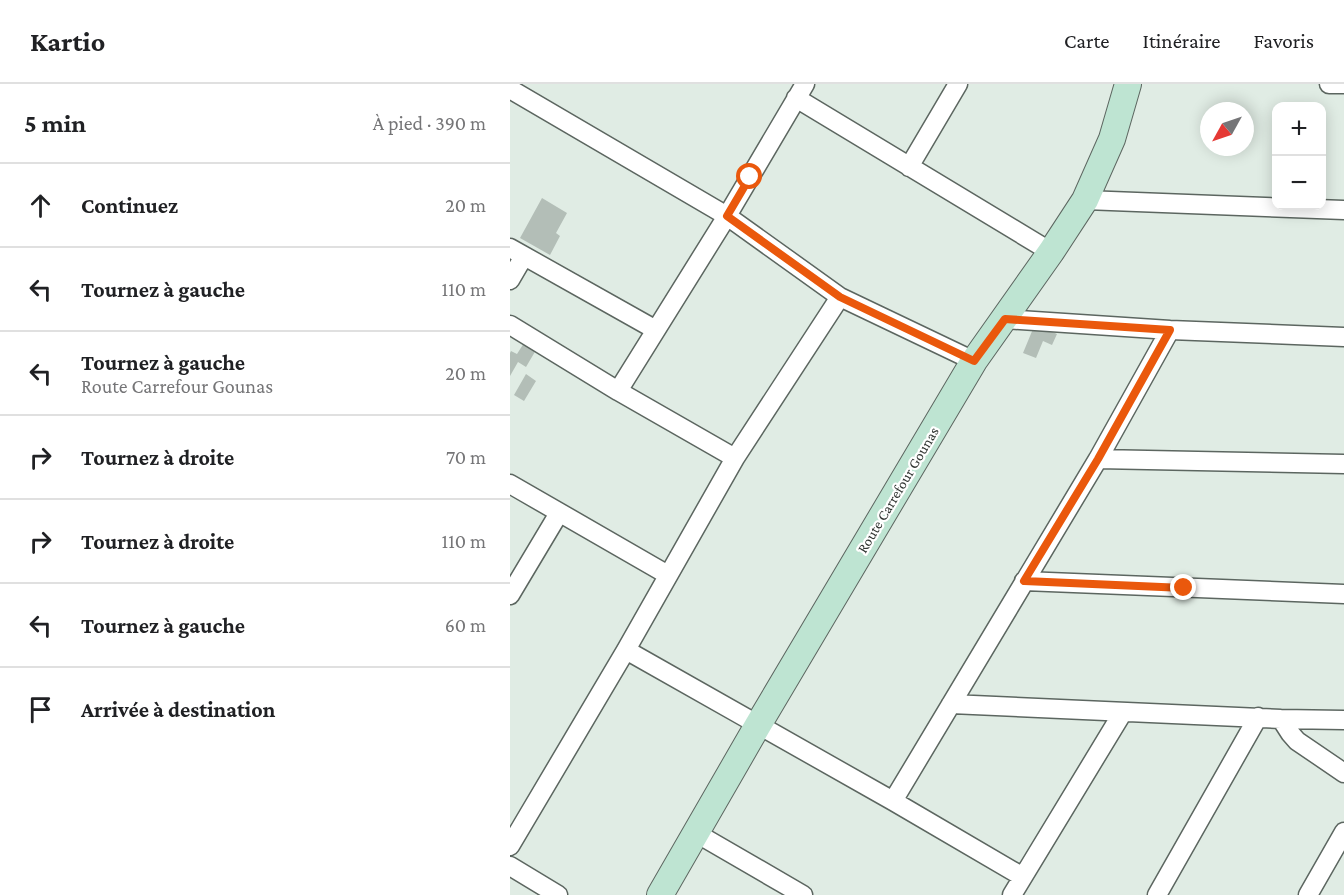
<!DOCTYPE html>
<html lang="fr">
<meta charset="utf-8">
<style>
:root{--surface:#fff;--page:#f2f2f2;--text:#202124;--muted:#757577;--line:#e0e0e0}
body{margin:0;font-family:"Crimson Pro",serif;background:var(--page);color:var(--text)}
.controls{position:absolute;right:18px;top:18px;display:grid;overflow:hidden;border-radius:12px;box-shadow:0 3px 15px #0003}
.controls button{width:54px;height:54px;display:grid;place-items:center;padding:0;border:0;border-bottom:2px solid var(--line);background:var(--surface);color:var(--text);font:30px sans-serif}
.compass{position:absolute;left:690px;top:18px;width:54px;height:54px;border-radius:50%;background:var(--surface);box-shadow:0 3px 15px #0003;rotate:230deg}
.stop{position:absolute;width:18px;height:18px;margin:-14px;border:4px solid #ea580c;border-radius:50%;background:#fff}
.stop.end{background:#ea580c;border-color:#fff;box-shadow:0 2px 6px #0008}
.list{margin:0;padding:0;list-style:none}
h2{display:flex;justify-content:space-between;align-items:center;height:78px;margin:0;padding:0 24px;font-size:26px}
h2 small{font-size:20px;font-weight:400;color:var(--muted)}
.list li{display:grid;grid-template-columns:39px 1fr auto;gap:18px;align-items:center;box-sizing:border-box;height:84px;padding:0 24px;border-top:2px solid var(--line)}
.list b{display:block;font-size:22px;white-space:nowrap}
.list p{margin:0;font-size:20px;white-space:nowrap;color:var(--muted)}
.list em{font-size:20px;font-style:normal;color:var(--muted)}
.icon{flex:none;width:33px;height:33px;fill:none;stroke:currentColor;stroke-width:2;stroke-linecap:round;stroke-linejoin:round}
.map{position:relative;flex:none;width:834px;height:811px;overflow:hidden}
header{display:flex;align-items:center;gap:36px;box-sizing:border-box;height:84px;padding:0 30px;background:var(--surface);border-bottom:2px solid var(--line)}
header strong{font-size:28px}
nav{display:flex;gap:33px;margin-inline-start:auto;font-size:21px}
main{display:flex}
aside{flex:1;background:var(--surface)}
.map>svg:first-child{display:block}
.building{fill:#b3beb7}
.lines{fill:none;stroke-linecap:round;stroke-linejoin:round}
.minor-casing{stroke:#5c6660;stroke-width:21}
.secondary-casing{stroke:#5c6660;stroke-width:28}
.minor{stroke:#fff;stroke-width:18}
.secondary{stroke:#bee4d2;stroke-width:26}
.route{stroke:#ea580c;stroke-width:8}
.labels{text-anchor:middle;stroke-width:4.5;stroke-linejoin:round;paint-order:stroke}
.street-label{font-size:15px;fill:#323633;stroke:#fff}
</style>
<header>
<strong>Kartio</strong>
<nav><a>Carte</a><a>Itinéraire</a><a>Favoris</a></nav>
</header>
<main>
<aside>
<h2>5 min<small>À pied · 390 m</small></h2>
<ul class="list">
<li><svg class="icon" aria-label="ahead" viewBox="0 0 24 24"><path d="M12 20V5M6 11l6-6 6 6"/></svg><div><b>Continuez</b></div><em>20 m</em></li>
<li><svg class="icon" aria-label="left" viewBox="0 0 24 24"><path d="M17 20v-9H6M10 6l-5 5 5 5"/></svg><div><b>Tournez à gauche</b></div><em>110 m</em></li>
<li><svg class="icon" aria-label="left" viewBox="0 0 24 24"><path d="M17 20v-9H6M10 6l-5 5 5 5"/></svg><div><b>Tournez à gauche</b><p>Route Carrefour Gounas</p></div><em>20 m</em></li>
<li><svg class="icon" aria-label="right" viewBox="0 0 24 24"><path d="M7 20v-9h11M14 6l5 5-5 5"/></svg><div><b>Tournez à droite</b></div><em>70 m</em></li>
<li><svg class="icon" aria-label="right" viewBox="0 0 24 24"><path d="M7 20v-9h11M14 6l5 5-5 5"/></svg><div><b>Tournez à droite</b></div><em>110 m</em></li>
<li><svg class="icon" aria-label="left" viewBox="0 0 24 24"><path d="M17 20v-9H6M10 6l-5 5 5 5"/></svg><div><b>Tournez à gauche</b></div><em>60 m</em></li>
<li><svg class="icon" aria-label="arrive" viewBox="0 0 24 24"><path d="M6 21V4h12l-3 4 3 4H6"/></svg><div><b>Arrivée à destination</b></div></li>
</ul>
</aside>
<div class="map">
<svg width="834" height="811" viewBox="0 0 834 811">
<rect width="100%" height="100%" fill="#e0ece4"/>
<path class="building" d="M 32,114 L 57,129 L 46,149 L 50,152 L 40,171 L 10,154 Z
M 525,240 L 547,250 L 542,261 L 533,257 L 526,274 L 513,269 Z
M 14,259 L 26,266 L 16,283 L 8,278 L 0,292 L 0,269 L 1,267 L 7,270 Z
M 16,290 L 26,297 L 14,317 L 4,311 Z"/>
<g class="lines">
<defs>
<path id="minor" d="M 819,0 L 834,0
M 0,5 L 217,132 L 330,213 L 464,277
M 286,14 L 541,168
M 399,83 L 448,0
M 575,116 L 834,126
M 0,164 L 146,246
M 0,196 L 14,172
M 495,235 L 660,246 L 834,253
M 0,241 L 108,307 L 225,374
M 108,307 L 217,132 L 295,0
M 588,375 L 834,380
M 0,400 L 158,491
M 514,497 L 834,510
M 0,511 L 49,429
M 116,566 L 383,717 L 513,793
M 441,620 L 771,635 L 834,636
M 771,635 L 780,649 L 787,657 L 834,689
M 383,717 L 588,375 L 660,246
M 186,749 L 293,811
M 0,762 L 116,566 L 225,374 L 330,213
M 0,782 L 48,811
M 502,811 L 613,628
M 647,811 L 748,633
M 798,811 L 834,748"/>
<path id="secondary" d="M 150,811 L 248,641 L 464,277 L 541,168 L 575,116 L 602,55 L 618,0"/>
</defs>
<use href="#minor" class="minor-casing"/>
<use href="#secondary" class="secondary-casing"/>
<use href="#minor" class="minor"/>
<use href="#secondary" class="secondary"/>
</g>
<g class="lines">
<path class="route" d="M 240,93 L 217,132 L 330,213 L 464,277 L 495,235 L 660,246 L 588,375 L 514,497 L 674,504"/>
</g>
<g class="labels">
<g class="street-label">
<text transform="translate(388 406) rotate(-59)" y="5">Route Carrefour Gounas</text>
</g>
</g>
</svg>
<div class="controls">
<button>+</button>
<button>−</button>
</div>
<svg class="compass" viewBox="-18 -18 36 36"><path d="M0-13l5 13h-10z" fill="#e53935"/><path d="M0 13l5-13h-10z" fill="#757577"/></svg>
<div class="stop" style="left:240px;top:93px"></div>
<div class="stop end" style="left:674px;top:504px"></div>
</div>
</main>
